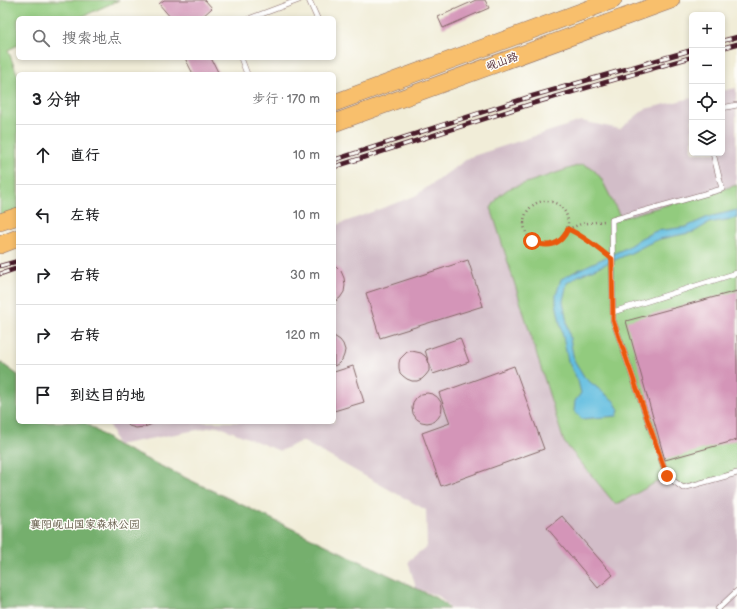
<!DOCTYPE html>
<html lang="zh">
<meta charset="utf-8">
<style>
:root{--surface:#fff;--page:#f2f2f2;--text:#202124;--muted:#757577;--line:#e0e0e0}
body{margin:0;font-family:"Balsamiq Sans","LXGW WenKai TC",sans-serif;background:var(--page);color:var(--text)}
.controls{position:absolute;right:12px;top:12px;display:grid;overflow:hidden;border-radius:6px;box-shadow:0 2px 6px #0003}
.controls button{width:36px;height:36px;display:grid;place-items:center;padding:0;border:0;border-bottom:1px solid var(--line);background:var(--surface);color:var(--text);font:20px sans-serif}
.stop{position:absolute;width:12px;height:12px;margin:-9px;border:3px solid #ea580c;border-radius:50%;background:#fff}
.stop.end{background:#ea580c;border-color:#fff;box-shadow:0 1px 4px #0008}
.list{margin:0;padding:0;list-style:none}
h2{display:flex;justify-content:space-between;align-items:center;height:52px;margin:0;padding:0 16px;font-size:17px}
h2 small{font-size:13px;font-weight:400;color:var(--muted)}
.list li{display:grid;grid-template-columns:26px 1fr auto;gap:12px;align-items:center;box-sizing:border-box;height:60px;padding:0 16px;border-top:1px solid var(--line)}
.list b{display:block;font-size:15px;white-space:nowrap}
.list em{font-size:13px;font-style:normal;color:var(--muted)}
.icon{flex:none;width:22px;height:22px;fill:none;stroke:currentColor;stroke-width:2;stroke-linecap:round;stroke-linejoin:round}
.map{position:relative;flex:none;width:737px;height:609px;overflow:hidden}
.search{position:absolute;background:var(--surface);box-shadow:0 2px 6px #0003;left:16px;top:16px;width:320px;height:44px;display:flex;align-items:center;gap:10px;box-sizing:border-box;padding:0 14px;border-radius:6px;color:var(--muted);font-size:15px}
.panel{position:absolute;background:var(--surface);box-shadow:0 2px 6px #0003;left:16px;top:72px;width:320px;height:352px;border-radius:6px}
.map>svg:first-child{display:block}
.industrial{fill:#d2bdc8}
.green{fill:#92cb7e;stroke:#6e7554}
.forest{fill:#75af6d;stroke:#60674c}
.water{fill:#62bee0;stroke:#566e86}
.building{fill:#d495b8}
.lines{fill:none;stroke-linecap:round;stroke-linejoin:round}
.service-casing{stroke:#846768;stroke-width:6}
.trunk-casing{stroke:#846768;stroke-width:18}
.path{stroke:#846768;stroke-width:2.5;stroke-dasharray:1 3;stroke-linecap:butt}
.service{stroke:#fff;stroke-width:5}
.trunk{stroke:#f8bf6c;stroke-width:17}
.rail-casing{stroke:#4a1f2b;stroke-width:4.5}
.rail{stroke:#fdfcf7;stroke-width:3;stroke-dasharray:9;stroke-linecap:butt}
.route{stroke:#ea580c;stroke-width:5}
.labels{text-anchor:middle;stroke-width:3;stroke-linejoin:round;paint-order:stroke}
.street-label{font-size:11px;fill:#4a1f2b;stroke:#fdfcf7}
.park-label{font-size:11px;fill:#635b48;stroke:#fdfcf7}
</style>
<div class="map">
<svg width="737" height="609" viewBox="0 0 737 609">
<rect width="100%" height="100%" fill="#fdfcf7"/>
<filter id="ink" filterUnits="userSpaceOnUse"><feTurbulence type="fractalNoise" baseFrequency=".025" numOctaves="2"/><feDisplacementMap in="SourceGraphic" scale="8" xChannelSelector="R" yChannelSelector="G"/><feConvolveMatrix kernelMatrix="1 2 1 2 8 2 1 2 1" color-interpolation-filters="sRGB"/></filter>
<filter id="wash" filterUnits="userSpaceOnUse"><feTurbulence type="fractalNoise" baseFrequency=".012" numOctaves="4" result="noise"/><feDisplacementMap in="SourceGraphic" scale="16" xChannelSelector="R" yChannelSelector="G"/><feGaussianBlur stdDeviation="0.9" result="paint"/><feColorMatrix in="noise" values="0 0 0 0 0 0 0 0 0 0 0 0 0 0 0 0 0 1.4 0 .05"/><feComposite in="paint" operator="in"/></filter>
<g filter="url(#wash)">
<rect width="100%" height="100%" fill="#f1edd8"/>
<path class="industrial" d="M 736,88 L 737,609 L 450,609 L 440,597 L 416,588 L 408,561 L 427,546 L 426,510 L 302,441 L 280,451 L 218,426 L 117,445 L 108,422 L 334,422 L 334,226 L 415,196 L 470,157 L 581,121 L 620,129 L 645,109 L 692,98 L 692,153 L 722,153 L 722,91 Z"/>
<path class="green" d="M 0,0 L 119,0 L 79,18 L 18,18 L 18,45 L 8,50 L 18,76 L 18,213 L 0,222 Z
M 583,164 L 593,169 L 601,178 L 621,218 L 737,185 L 737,473 L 683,488 L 667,476 L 616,505 L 564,442 L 491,208 L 499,196 L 508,189 Z"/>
<path class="forest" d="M 0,362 L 18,375 L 18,422 L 84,422 L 117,445 L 416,588 L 440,600 L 449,609 L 0,609 Z"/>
<path class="water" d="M 737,210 L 737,218 L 709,223 L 694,232 L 660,239 L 648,244 L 631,253 L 578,276 L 567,283 L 563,301 L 574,360 L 585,378 L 614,401 L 619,410 L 617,416 L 582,419 L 574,411 L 575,401 L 581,393 L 578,381 L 568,361 L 556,303 L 556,295 L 561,279 L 580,269 L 626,248 L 641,238 L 656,231 L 686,227 L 708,217 Z"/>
<g id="blocks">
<path class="building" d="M 164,0 L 205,0 L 212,8 L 201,18 L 171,18 L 159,4 Z
M 476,0 L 485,0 L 489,8 L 443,28 L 438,17 Z
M 185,58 L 211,58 L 219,74 L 193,74 Z
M 468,260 L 483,306 L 380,338 L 366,293 Z
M 334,265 L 336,266 L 341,271 L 344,278 L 345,285 L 344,292 L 340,298 L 334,302 Z
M 737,291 L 737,440 L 665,460 L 626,321 Z
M 334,336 L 340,340 L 343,344 L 345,350 L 344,355 L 342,360 L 338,364 L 334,366 Z
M 460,338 L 469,362 L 433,374 L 428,360 L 429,365 L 429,371 L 426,375 L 422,379 L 417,381 L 412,381 L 407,379 L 403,376 L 400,373 L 399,368 L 399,363 L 400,359 L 407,352 L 412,351 L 421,353 L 425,356 L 428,360 L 425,350 Z
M 353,366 L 364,402 L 334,411 L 334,372 Z
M 514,366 L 544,449 L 441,486 L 422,433 L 450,423 L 439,393 Z
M412 408a15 15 0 1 1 30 0a15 15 0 1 1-30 0Z
M 125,422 L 154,422 L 150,425 L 144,427 L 136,428 L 129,426 Z
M 562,516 L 613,575 L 598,588 L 547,528 Z"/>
</g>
</g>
<g filter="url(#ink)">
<use href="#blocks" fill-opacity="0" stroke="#846768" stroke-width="1"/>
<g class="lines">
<defs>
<path id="service" d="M 309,0 L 317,18
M 251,18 L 299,0
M 241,58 L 247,74
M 722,108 L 737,105
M 713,153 L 722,189 L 612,220 L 613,320 L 667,476 L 683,488 L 737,473
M 613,312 L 737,273
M 718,609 L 737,591"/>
<path id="trunk" d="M 334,103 L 613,0
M 334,123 L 671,0
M 0,222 L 18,216
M 0,245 L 18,238"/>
</defs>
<use href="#service" class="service-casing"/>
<use href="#trunk" class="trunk-casing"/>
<path class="path" d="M524 223a22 22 0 1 1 44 0a22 22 0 1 1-44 0Z
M 568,229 L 577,233 L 604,252
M 568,229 L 581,224 L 604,221"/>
<use href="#service" class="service"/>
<use href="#trunk" class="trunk"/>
<defs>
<path id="rail" d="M 722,41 L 737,37
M 722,48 L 737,44
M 334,160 L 529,97 L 692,50
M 334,167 L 531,104 L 692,57
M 0,266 L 18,261
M 0,274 L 18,268"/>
</defs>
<use href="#rail" class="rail-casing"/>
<use href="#rail" class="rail"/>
</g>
</g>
<g class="lines" filter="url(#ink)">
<path class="route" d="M 532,241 C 548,249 561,245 568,229 C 584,236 598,248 612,259 L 613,320 L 667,476"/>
</g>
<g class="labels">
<g class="street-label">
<text transform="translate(502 61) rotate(-20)" y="4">岘山路</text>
</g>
<g class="park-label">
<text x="85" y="528">襄阳岘山国家森林公园</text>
</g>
</g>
</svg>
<div class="controls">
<button>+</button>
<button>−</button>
<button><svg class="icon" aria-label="locate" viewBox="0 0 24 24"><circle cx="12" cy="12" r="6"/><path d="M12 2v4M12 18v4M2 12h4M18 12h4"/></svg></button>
<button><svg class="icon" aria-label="layers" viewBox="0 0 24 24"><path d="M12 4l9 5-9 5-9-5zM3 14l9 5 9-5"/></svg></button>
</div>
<div class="stop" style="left:532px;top:241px"></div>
<div class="stop end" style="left:667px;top:476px"></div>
<div class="search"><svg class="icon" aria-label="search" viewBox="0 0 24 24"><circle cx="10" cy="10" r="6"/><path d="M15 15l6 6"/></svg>搜索地点</div>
<section class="panel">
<h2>3 分钟<small>步行 · 170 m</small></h2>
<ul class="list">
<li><svg class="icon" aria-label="ahead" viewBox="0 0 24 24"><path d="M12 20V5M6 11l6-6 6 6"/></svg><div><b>直行</b></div><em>10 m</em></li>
<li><svg class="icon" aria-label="left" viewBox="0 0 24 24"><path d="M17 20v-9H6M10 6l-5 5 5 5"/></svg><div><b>左转</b></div><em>10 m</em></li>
<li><svg class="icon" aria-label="right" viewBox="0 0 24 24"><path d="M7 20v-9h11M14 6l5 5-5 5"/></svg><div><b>右转</b></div><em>30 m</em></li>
<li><svg class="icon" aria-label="right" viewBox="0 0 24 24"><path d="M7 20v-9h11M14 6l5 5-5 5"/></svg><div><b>右转</b></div><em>120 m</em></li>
<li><svg class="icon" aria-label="arrive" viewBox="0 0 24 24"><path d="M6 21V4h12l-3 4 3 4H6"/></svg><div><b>到达目的地</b></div></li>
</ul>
</section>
</div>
